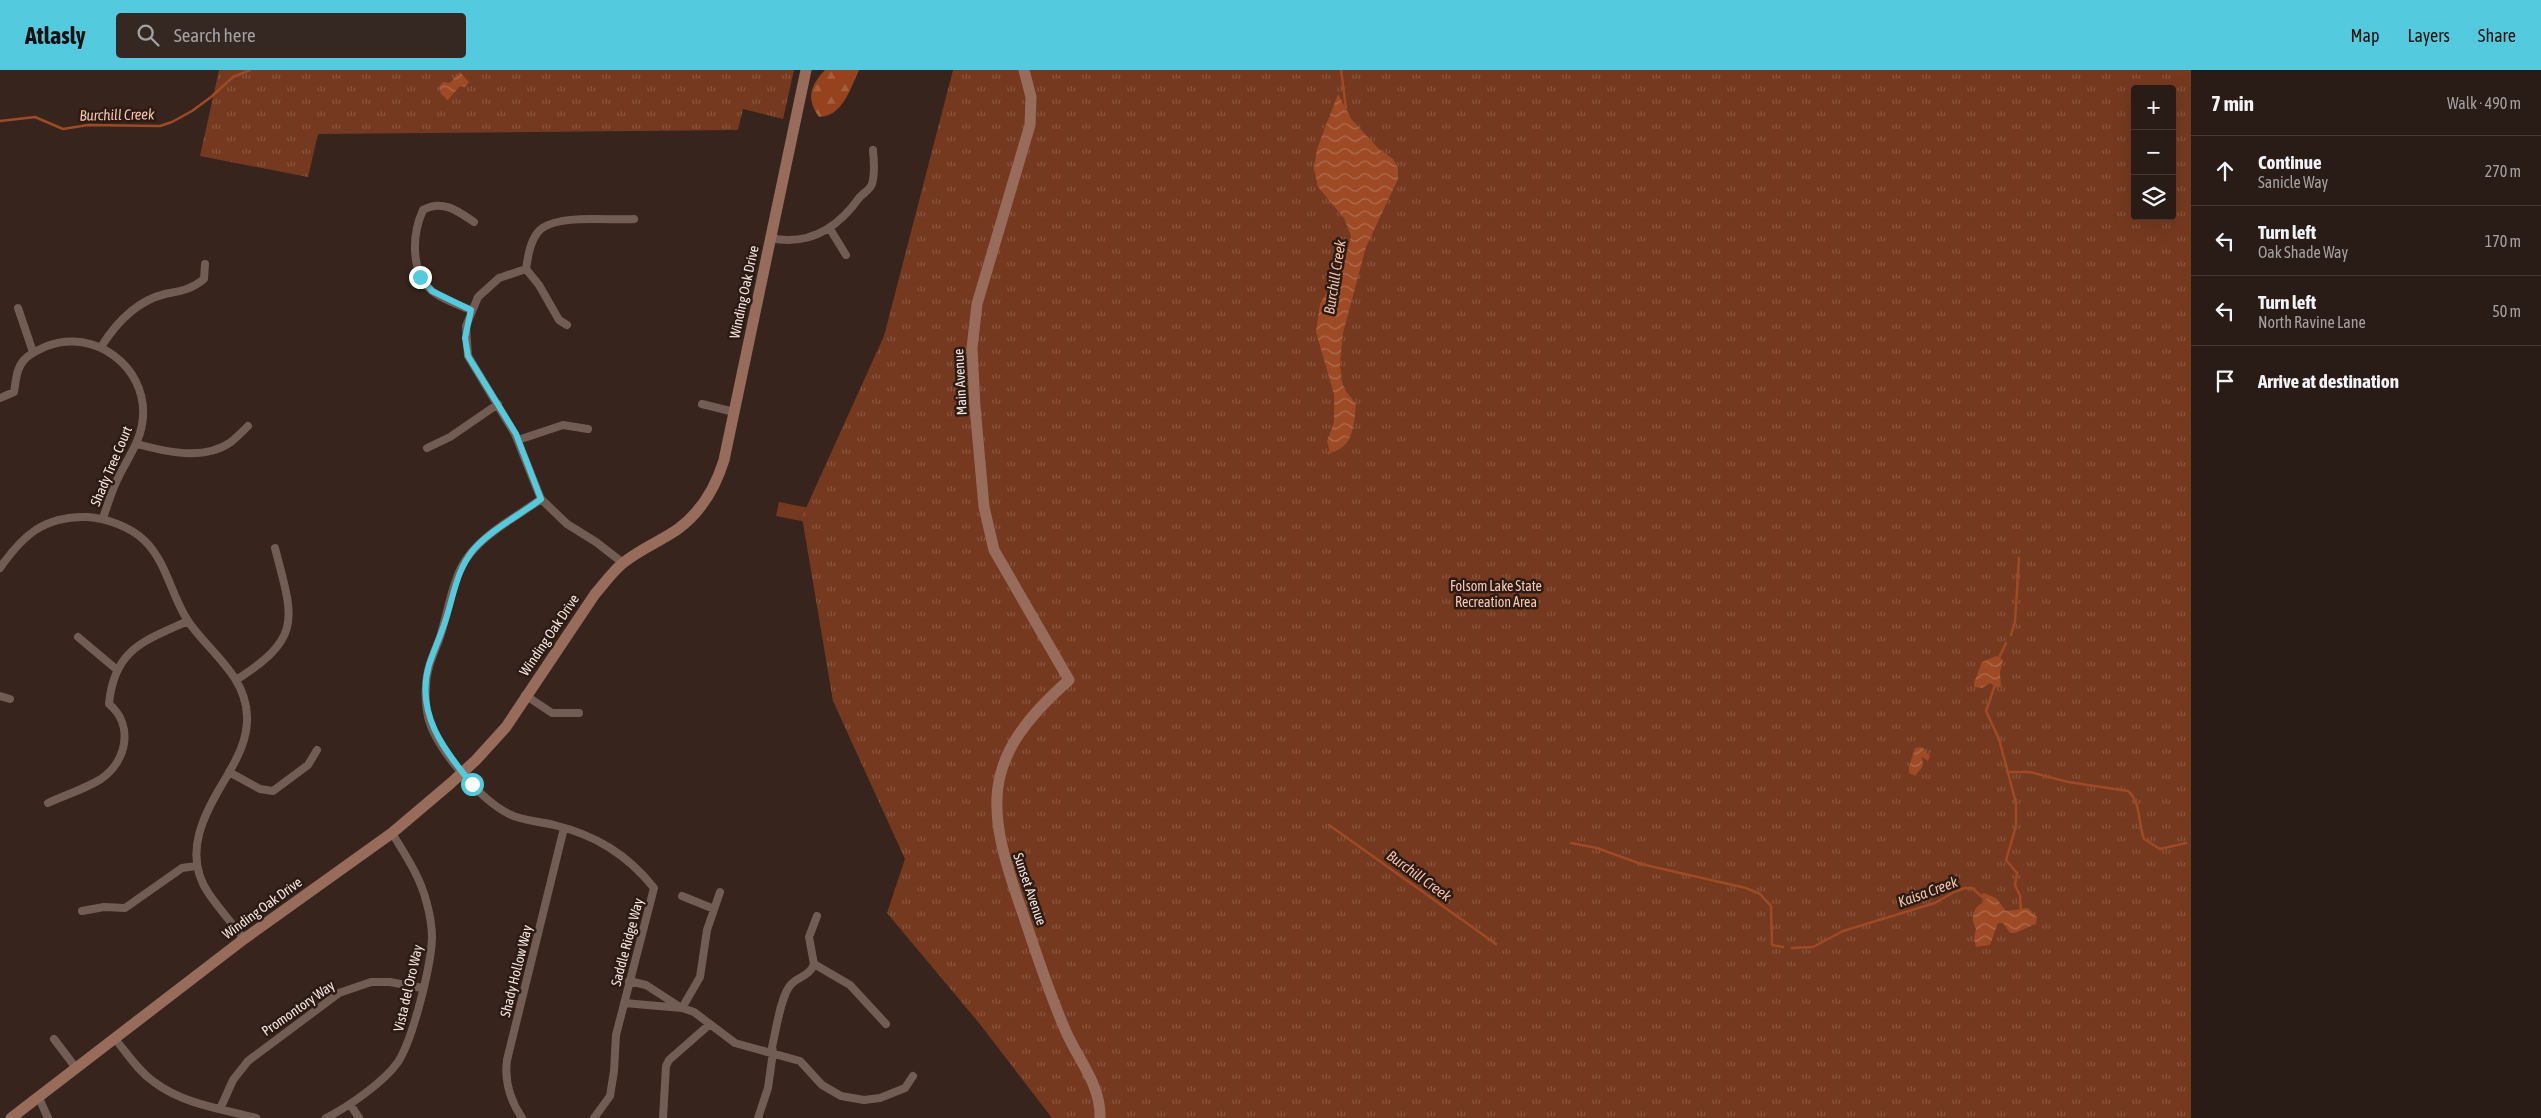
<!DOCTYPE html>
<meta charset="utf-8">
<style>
:root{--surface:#291b16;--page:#352823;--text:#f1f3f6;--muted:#a5a1a1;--line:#453935;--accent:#54cade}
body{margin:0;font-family:"Asap Condensed",sans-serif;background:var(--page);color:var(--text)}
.controls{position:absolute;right:15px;top:15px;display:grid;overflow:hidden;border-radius:5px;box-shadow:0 5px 20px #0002}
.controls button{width:45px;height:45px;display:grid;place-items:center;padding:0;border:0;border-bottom:1px solid var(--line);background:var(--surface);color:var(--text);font:25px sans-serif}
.stop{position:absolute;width:15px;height:15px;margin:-11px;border:4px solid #54cade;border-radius:50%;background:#fff}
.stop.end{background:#54cade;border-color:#fff;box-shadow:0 1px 5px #0008}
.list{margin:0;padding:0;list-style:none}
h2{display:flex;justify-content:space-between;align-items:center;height:65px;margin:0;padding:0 20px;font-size:21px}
h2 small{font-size:16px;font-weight:400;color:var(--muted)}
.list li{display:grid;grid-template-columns:32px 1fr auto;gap:15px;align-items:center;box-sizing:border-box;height:70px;padding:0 20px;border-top:1px solid var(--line)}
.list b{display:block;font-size:19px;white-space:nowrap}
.list p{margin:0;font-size:16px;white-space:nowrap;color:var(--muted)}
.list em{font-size:16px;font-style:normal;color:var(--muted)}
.icon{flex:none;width:28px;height:28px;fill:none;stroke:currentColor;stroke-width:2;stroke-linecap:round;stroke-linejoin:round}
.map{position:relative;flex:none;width:2191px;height:1048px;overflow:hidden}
header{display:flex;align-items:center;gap:30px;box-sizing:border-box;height:70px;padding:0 25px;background:var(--accent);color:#111}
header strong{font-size:24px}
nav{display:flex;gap:28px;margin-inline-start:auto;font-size:18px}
.search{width:350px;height:45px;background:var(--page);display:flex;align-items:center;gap:12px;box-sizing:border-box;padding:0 18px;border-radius:5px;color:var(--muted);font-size:19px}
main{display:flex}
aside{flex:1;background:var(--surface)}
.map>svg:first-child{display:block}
.green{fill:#753920}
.forest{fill:url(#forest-firs)}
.park{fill:url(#park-tufts);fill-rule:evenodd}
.water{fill:url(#water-waves)}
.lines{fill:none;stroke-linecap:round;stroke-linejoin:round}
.stream{stroke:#9e4a25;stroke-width:2.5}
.street{stroke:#725d54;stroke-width:8}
.secondary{stroke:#976c5b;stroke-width:11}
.route{stroke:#54cade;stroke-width:6}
.labels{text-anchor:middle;stroke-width:5;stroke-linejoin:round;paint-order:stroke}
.street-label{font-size:14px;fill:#f3e6e1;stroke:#2c1b13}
.park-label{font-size:14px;fill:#f9c9b5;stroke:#2c1b13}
.water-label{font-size:15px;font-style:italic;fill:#f2c2af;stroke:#2c1b13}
</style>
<header>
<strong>Atlasly</strong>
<div class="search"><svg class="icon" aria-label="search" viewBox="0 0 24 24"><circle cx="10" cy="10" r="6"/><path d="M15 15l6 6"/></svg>Search here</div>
<nav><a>Map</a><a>Layers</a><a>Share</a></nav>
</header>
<main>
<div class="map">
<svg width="2191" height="1048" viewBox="0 0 2191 1048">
<defs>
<pattern id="forest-firs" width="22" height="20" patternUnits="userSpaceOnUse" patternTransform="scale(1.25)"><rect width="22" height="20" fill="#96431d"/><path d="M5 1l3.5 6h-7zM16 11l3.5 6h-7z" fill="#a55e3e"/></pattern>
<pattern id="park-tufts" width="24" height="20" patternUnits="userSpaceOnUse" patternTransform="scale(1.25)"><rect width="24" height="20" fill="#753920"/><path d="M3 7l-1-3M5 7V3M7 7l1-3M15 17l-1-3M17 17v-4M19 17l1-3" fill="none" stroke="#895640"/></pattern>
<pattern id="water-waves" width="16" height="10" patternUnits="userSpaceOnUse" patternTransform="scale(1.25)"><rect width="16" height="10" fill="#9e4a25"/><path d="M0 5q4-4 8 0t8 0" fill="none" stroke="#b16d4f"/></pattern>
</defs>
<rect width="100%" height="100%" fill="#37241d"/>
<path class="green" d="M 779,432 L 809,438 L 806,452 L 776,446 Z"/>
<path class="forest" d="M 825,0 L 859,0 C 850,19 843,46 819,47 C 806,28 810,16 825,0 Z"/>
<path class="park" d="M 219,0 L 794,0 L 783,49 L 743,39 L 738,60 L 318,64 L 308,107 L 200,86 Z
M 953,0 L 2191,0 L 2191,1048 L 1052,1048 L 979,953 L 887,843 L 905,789 L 833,631 L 802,447 L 884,266 ZM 2135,19 L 2172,19 L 2172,146 L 2135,146 Z"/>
<path class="water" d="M 460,2 L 469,12 L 465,17 L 460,16 L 448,30 L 441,24 L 439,17 L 443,12 L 450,13 Z
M 1338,24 L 1352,50 L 1379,79 L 1393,89 L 1398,98 L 1398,109 L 1366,177 L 1343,263 L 1340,293 L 1342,312 L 1345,320 L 1356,334 C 1354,353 1354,376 1333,382 L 1329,379 L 1327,371 L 1334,352 L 1334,324 L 1316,262 L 1320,234 L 1345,191 L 1351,166 L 1344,148 L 1318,117 L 1314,99 L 1317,79 Z
M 1996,586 L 2003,590 L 2000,602 L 2001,616 L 1998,618 L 1990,613 L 1982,618 L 1974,617 L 1974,613 L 1982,592 Z
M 1922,677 L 1930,686 L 1928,691 L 1922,687 L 1923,696 L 1915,706 L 1909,703 L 1909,697 L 1915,678 Z
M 1984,823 L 1996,828 L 2006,841 L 2028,838 L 2037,847 L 2036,854 L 2015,863 L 2010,863 L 2003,853 L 1998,853 L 1990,875 L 1976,877 L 1974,868 L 1976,859 C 1970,848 1972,838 1984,832 L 1982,824 Z"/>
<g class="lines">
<path class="stream" d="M 1341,0 L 1346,38
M 0,51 L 35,47 L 63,59 L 88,55 L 160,56 L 172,52 L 192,41 L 211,27 L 233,7 L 250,0
M 1329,383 L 1334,378
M 2011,565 L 2015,552 L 2019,488
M 1998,590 L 2006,573
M 1995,615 L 1986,641 L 1999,669 L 2016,733 L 2016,756 L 2006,790 L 2017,803 L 2015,815 L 2020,826 L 2021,840
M 2007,702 L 2030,702 L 2068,712 L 2128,721 C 2141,732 2138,753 2144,769 L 2160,779 L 2186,773
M 1329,755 L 1496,874
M 1571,773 L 1597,778 L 1641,794 L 1746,818 L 1760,824 L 1771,836 L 1772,875 L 1783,877
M 1792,878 L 1813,877 L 1843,861 L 1935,833 L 1954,822 L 1965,818 L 1972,818 L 1985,829"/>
<path class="street" d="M 830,159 L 846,185
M 770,168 C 808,176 837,159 859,128 C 862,124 870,120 872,114 C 875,104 874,90 873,80
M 526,199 L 499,208 L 478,227 L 466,256 L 468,286 L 515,364 L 541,429 L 567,454 L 596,472 L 623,493
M 526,199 C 528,186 530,172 538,162 C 554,143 610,151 634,149
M 526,199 L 539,215 L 559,250 L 567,255
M 18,238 L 33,282
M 471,240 C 458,235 443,230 432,221 C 410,202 412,164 423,140 C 442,129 458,141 474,152
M 101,277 C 116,253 136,231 165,224 C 180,221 191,220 204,209 L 205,194
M 0,328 L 14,322 C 16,311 16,299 24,290 C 30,283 39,280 47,276 C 94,258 146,296 143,346 C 142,369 129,386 119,406 C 112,419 108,434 103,448
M 702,334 L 734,342
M 518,370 L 563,355 L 588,359
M 137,374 C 166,382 204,391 231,372 C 237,367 243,361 248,356
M 427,378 L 450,367 L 498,334
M 541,429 C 515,448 476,467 461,498 C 450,520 447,547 439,570 C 433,585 426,600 426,617 C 425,627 426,638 428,647 C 436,679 481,730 509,744 C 523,751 539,751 554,755 C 595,765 627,784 654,818 L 616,965 L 614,1001 L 610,1026 L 594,1048
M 0,498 C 23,465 44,446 87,447 C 106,448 131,457 145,471 C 167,493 171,525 188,551 C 208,581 246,605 247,646 C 248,668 238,687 227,706 C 205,742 181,784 209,824 C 220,840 233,854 244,869
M 78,567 L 116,599
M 236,610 C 304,567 293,548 275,478
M 525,625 L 552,643 L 579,643
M 0,626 L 10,629
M 229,702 L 260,719 L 273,721 L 308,695 L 317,680
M 48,733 C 65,725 85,719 101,709 C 127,691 134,655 109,634 C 114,579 144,571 188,551
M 682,826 L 714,839
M 82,841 L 104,837 L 125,838 L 182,798 L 196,796
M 814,894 L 850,915 L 886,954
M 814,894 L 809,867 L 817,846
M 629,911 L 646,915 L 680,937
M 624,933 L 682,938 L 694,942 L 735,973 L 800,991 L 822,1015 L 841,1026 L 864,1030 L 880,1028 L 905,1018 L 913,1006
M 682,938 L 700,907 L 707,860 L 720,822
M 54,969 L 76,998
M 115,969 C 127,983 138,1001 154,1012 C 183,1034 222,1039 256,1048
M 39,1028 L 48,1048
M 350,1034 L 359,1048
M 220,1039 L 233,1010 L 248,991 L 339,923 L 371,912 L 390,912 L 422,918
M 326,1048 C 348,1037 384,1012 398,992 C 413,969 431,896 432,868 C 432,856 430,845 427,834 C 421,808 406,786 392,763
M 522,1048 C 510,1030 504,1012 507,990 L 564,758
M 663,1048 L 666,996 L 669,990 L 710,954
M 758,1048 L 768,1018 L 773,982 L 772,977 C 776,961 780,930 789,917 C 796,906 809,908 814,894"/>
<path class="secondary" d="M 1024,0 L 1031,27 L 1030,55 L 977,234 L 972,278 L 975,337 L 984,437 L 994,480 L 1069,610 C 977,691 986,739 1024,847 C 1037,886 1050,926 1067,964 C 1080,992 1101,1016 1100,1048
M 11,1048 L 244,869 L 392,763 L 451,713 L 476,690 L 506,657 L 595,524 C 604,514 612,502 623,493 C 640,479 661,471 678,459 C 701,442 716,416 724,390 L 806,0"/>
</g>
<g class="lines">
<path class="route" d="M 420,207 L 432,221 L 471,240 L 465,268 L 468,286 L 516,364 L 541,429 C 520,445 492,459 474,479 C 457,499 454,524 446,549 C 441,565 434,580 429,595 C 415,643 444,680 472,714"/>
</g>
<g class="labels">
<g class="street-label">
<text transform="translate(744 222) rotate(-78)" y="5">Winding Oak Drive</text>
<text transform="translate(960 312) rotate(-93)" y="5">Main Avenue</text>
<text transform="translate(111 396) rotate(-67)" y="5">Shady Tree Court</text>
<text transform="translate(549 565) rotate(-56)" y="5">Winding Oak Drive</text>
<text transform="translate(1030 819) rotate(71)" y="5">Sunset Avenue</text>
<text transform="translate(262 838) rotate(-36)" y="5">Winding Oak Drive</text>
<text transform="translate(627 872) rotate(-75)" y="5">Saddle Ridge Way</text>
<text transform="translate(516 901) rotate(-76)" y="5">Shady Hollow Way</text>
<text transform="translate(408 918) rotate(-77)" y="5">Vista del Oro Way</text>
<text transform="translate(298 938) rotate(-35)" y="5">Promontory Way</text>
</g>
<g class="park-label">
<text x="1496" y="521">Folsom Lake State<tspan x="1496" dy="16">Recreation Area</tspan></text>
</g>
<g class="water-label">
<text transform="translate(117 45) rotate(-1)" y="5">Burchill Creek</text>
<text transform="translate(1335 207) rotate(-81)" y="5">Burchill Creek</text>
<text transform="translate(1419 806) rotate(36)" y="5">Burchill Creek</text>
<text transform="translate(1928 822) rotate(-20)" y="5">Kaisa Creek</text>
</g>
</g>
</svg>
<div class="controls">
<button>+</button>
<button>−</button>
<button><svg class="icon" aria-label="layers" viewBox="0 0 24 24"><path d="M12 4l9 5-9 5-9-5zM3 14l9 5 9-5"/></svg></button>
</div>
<div class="stop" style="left:472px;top:714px"></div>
<div class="stop end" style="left:420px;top:207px"></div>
</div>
<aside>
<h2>7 min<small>Walk · 490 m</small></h2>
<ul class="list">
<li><svg class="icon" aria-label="ahead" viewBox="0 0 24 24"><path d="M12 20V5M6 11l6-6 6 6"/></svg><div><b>Continue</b><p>Sanicle Way</p></div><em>270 m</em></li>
<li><svg class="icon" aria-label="left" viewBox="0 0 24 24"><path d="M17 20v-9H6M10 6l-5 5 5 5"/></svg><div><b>Turn left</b><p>Oak Shade Way</p></div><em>170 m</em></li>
<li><svg class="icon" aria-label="left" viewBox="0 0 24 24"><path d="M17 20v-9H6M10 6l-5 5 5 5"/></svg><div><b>Turn left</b><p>North Ravine Lane</p></div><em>50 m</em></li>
<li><svg class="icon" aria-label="arrive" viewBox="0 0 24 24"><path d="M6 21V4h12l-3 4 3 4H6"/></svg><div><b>Arrive at destination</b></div></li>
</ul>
</aside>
</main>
